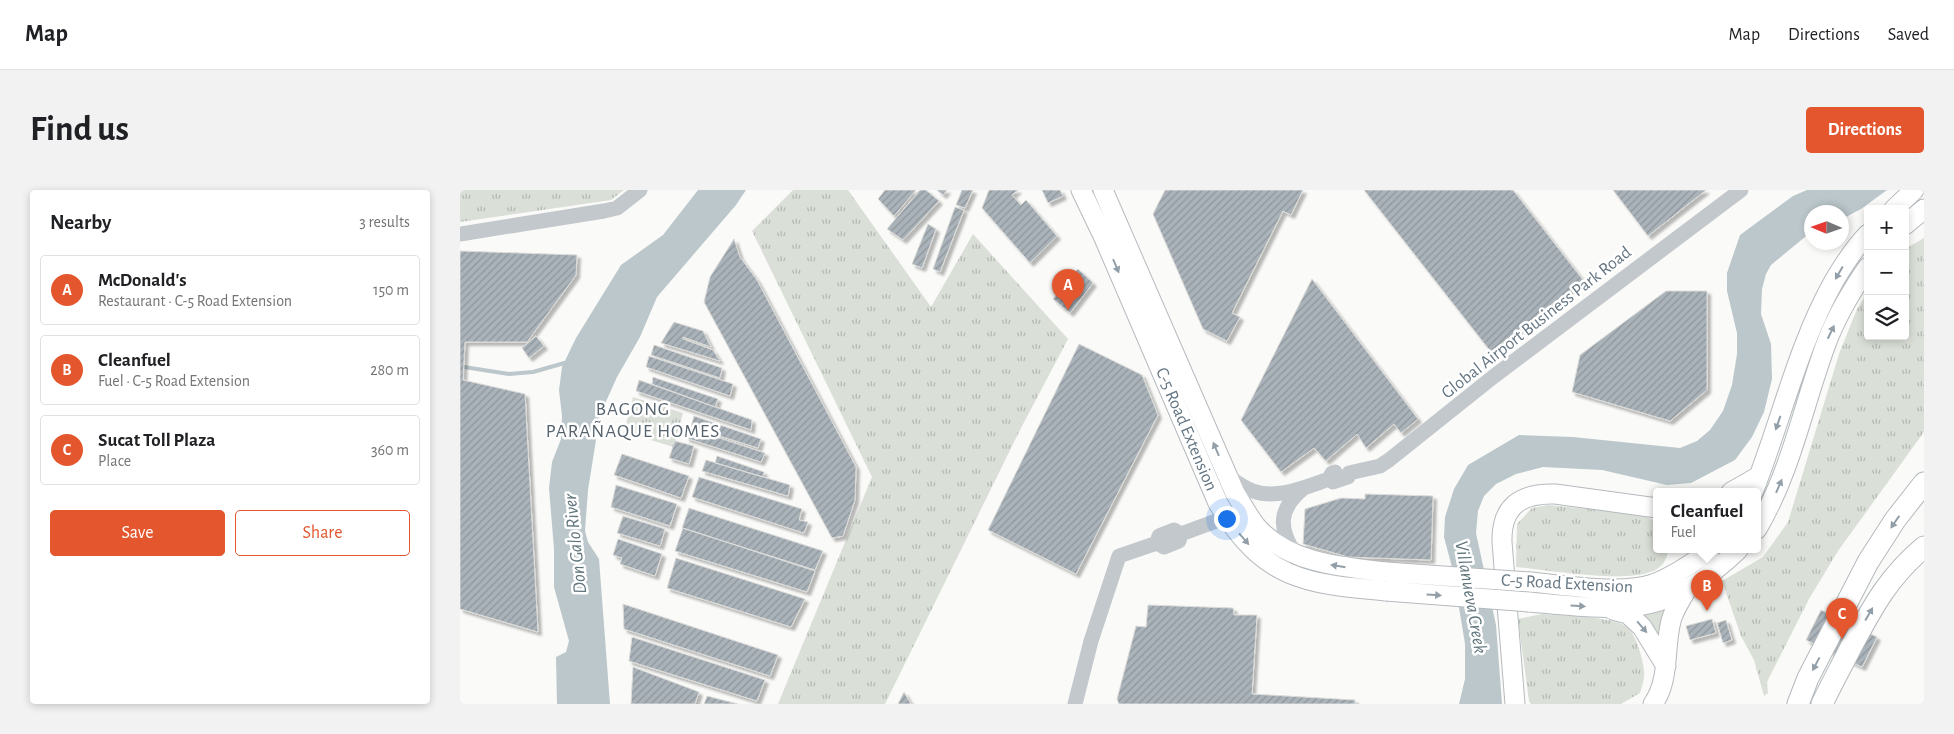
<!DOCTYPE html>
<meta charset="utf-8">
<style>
:root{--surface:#fff;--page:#f2f2f2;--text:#202124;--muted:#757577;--line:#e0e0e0;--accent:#e4572e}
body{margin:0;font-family:"Alegreya Sans",sans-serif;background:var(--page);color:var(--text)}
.controls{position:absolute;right:15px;top:15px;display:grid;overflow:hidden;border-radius:5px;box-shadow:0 2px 8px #0003}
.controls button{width:45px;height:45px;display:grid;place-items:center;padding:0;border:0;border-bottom:1px solid var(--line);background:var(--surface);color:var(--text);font:25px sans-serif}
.compass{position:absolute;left:1344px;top:15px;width:45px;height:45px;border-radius:50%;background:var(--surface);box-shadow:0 2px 8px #0003;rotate:272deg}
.you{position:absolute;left:766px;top:328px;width:18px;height:18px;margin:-12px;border:4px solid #fff;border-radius:50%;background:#1a73e8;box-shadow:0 0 0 8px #1a73e833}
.badge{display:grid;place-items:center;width:32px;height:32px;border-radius:50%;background:var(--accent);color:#fff;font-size:16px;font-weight:700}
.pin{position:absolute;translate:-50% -41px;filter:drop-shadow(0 1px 2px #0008)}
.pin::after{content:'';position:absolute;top:26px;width:18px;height:15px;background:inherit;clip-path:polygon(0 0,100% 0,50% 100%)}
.popup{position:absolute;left:1193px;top:298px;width:108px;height:65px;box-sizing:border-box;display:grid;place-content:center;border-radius:5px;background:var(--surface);filter:drop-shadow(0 1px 4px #0005);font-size:16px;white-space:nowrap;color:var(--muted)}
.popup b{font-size:19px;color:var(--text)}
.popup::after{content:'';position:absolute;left:50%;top:100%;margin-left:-10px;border:10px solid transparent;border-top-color:var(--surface)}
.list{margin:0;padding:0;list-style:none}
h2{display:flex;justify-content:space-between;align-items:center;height:65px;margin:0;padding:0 20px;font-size:21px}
h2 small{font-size:16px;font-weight:400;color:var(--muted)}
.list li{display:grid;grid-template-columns:32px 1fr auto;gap:15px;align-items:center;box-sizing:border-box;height:70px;margin:0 10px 10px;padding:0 10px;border:1px solid var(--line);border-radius:5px}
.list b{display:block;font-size:19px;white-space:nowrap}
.list p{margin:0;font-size:16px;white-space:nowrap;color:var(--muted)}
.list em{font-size:16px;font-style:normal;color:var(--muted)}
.actions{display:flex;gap:10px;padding:15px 20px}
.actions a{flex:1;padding:11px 0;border:1px solid var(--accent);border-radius:5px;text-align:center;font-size:18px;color:var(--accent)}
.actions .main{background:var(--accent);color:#fff}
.icon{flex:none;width:28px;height:28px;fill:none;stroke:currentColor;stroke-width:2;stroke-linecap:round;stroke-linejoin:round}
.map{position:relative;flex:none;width:1464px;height:514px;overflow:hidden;border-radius:5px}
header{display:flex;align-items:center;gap:30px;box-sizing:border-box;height:70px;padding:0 25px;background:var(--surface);border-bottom:1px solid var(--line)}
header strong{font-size:24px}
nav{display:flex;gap:28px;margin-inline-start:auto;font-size:18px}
.intro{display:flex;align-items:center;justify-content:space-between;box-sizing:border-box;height:120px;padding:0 30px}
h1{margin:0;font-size:35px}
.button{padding:12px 22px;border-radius:5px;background:var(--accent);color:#fff;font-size:18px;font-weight:700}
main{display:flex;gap:30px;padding:0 30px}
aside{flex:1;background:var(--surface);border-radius:5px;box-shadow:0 2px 8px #0003}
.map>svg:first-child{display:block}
.grass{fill:url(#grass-tufts)}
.water{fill:#bbc7cb}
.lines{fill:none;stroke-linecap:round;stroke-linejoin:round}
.stream{stroke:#bbc7cb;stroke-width:4}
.building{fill:url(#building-hatch);stroke:#dcdcda;filter:url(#shadow)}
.major-casing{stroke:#b5babe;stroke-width:21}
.highway-casing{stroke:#b4b9bd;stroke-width:23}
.minor{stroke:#c3c8cc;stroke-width:15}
.major{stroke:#fff;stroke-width:19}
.highway{stroke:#fff;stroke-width:21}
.major-bridge-casing{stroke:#b5babe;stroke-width:21;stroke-linecap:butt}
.major-bridge{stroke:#fff;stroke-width:19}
.oneway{fill:#939fa8}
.labels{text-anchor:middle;stroke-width:5;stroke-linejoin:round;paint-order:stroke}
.street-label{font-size:18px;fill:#657683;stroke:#fff}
.neighbourhood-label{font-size:19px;letter-spacing:1px;fill:#57646e;stroke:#fff}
.water-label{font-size:19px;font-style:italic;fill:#60757c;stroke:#fff}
</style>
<header>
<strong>Map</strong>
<nav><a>Map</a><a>Directions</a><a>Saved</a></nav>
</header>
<div class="intro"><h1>Find us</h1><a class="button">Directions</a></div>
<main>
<aside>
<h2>Nearby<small>3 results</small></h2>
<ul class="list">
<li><span class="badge">A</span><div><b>McDonald's</b><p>Restaurant · C-5 Road Extension</p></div><em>150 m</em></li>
<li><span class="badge">B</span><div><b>Cleanfuel</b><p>Fuel · C-5 Road Extension</p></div><em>280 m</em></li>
<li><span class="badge">C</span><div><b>Sucat Toll Plaza</b><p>Place</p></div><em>360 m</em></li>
</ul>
<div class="actions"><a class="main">Save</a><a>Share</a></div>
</aside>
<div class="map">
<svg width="1464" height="514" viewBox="0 0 1464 514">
<defs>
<pattern id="grass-tufts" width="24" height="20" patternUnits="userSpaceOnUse" patternTransform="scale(1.25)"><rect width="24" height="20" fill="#dadfd7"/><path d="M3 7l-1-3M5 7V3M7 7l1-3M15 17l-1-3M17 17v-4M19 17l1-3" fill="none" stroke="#b4b9b4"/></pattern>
<pattern id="building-hatch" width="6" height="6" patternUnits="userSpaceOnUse" patternTransform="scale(1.25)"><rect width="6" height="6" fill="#aab3b9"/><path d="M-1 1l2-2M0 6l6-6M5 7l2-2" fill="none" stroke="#8e969c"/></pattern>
<filter id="shadow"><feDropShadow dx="3.5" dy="3.5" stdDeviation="1" flood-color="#0004"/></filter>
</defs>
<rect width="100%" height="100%" fill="#fafaf8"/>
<path class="grass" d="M 0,0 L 164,0 L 151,10 L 0,32 Z
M 333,0 L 388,0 L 471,117 L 513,44 L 608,149 L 561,238 L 425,514 L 318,514 L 412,287 L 292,41 Z
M 1464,48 L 1464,242 L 1378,361 L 1349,409 L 1307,492 L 1308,503 L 1304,506 L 1294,470 L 1281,446 L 1262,391 L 1303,367 L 1328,332 L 1379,164 L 1397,119 L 1408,102 L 1408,146 L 1445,146 L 1445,59 Z
M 173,207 L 223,223 L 214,257 L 164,242 Z
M 1088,315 L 1180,324 L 1197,332 L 1197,360 L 1208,360 C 1207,371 1201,379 1190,382 C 1162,393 1088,380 1056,377 L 1057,334 L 1072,318 Z
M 1206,418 L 1201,452 L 1180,424 Z
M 1082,424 C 1101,426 1153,426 1167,437 C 1176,444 1183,470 1184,480 C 1185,488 1182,496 1180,503 L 1161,514 L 1071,514 L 1069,511 L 1058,429 Z"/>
<path class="water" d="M 238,0 L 286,0 L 276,15 L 197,107 L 180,147 L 157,187 L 140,225 L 128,300 L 125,341 L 128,352 L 139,369 L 150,514 L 97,514 L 96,467 L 106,462 L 109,451 L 94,397 L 94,359 L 89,298 L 92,272 L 101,249 L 102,226 L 99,200 L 102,177 L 116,148 L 161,75 L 203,45 Z
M 1347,0 L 1427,0 L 1401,19 L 1382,29 L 1382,22 L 1352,22 L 1351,42 L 1311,75 L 1306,84 L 1302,99 L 1301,124 L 1311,154 L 1312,189 L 1304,222 L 1292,247 L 1275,270 L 1231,293 L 1207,295 L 1142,280 L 1083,277 L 1056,284 L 1036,294 L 1024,306 L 1018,321 L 1016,343 L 1036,435 L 1042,514 L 999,514 L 1005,489 L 1005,454 L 993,381 L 984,347 L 985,327 L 994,299 L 1008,275 L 1059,245 L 1113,247 L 1220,258 L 1237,251 L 1250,240 L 1263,221 L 1272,195 L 1277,164 L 1277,143 L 1267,101 L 1267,83 L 1280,45 L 1333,6 Z"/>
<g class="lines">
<path class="stream" d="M 4,177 L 49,184 L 73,182 L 108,172"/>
</g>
<path class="building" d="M 425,0 L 456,0 L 434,26 L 418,9 Z
M 460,0 L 466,0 L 479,11 L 443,50 L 427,39 Z
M 477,0 L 487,0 L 483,5 Z
M 502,0 L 513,0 L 505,18 L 496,15 Z
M 529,0 L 558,0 L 552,5 L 561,15 L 566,10 L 597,46 L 570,73 L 522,18 Z
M 582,0 L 600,0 L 603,6 L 588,13 Z
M 705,0 L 843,0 L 831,25 L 823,21 L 772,123 L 780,127 L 767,151 L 743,139 L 693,24 Z
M 904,0 L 1053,0 L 1123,90 L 1031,162 Z
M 1153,0 L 1246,0 L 1188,46 Z
M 495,17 L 504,20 L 480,82 L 473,79 Z
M 468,34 L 476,39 L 462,78 L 452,74 Z
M 274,49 L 280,67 L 297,90 L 396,277 L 395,310 L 383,346 L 372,348 L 244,112 L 250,87 Z
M 0,61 L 117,65 L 116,85 L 67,152 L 5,152 L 3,190 L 65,204 L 78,442 L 0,419 Z
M 618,79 L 633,93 L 610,123 L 593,109 Z
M 852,89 L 958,229 L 941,243 L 934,234 L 906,258 L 897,244 L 866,271 L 854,258 L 821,282 L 781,230 Z
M 1206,101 L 1247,101 L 1247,200 L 1210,231 L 1112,202 L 1120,165 Z
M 214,132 L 243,141 L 251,157 L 223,147 L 223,149 L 253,160 L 260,171 L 201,153 Z
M 76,146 L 84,156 L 69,168 L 62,158 Z
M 619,154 L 682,185 L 698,225 L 616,384 L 528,340 Z
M 194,155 L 262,178 L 260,188 L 191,165 Z
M 189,166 L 273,194 L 270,206 L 186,177 Z
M 193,187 L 258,209 L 255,217 L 192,194 Z
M 179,190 L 292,230 L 291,240 L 176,201 Z
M 234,226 L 301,249 L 298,258 L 231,237 Z
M 229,238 L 305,263 L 301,272 L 226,248 Z
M 215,251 L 234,256 L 229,274 L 209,268 Z
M 162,264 L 229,286 L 221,308 L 154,285 Z
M 257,266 L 304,282 L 303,287 L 255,273 Z
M 246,270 L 330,295 L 328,306 L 242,281 Z
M 239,287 L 342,319 L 339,330 L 348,332 L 344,343 L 232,307 Z
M 156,295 L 217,314 L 210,336 L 151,317 Z
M 905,304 L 973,306 L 971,370 L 888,367 L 843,354 L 845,319 L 881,308 L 905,309 Z
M 229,318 L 363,361 L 355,380 L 222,338 Z
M 163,326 L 205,339 L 200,356 L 157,343 Z
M 223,338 L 355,381 L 347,402 L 215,361 Z
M 158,349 L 202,364 L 195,386 L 160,374 L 162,368 L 153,365 Z
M 216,368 L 345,409 L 331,437 L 207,398 Z
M 163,414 L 318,465 L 310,486 L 164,439 Z
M 688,415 L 773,418 L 774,425 L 797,425 L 792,504 L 895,510 L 895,514 L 659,514 L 657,509 L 676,436 L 686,437 Z
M 1361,420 L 1417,447 L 1402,477 L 1346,450 Z
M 1252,429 L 1256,443 L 1230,450 L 1226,436 Z
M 1266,430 L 1272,450 L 1263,453 L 1257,433 Z
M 172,447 L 305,490 L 297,511 L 169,471 Z
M 173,477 L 239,502 L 235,514 L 171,514 Z
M 444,502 L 451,514 L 438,514 Z
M 247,506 L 278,514 L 244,514 Z"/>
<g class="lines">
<defs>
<path id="major" d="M 621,0 L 644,48 L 758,313 C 803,389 844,394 926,401
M 643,0 L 775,303 C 782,314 788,326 796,336 C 827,373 881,377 926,382
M 1434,19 L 1454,0
M 1445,35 L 1464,19
M 1271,302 L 1299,286
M 1293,302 C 1321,232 1337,157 1374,91 C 1384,74 1394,58 1408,44
M 1297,339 C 1331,282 1343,216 1366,154 C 1376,127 1392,100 1408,77
M 1070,392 C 1104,395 1162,405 1193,394 C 1214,386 1233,373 1250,360
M 1069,412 C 1104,415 1141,420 1176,416 C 1214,412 1251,386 1278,360
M 1153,420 L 1168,424 L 1182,437 L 1206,476
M 1055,514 L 1042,352 C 1041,316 1061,303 1095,304 L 1197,318
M 1193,514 C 1210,490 1204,458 1211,431 C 1214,419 1221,410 1227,399"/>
<path id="highway" d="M 1338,514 L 1348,488 L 1408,372 L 1435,330 L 1464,293
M 1362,514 C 1371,495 1381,477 1390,459 C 1412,418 1428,387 1464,357"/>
</defs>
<use href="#major" class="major-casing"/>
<use href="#highway" class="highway-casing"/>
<path class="minor" d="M 0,44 L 144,21 L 157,18 L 180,0
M 769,287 C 776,292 784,298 793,301 C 817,310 846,297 869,289 L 872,283 L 875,282
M 869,289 L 873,292 L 888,287 L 889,283 L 920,276 L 929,270 L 1033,187 L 1281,0
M 721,344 L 767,327
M 697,353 L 699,346 L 714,340 L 721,344
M 834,362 C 818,337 819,318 844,298
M 615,514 L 631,451 L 659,366 L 697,353 L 704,357 L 719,351 L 721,344"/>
<use href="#major" class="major"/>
<use href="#highway" class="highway"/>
<defs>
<path id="major-bridge" d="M 926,382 L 1070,392
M 926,401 L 1069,412"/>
</defs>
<use href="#major-bridge" class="major-bridge-casing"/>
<use href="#major-bridge" class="major-bridge"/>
</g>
<defs><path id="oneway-solid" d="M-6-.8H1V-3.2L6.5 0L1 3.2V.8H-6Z" transform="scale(1.25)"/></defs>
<g class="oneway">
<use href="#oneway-solid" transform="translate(656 76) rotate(67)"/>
<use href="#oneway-solid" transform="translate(1379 83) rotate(120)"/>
<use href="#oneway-solid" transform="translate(1371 142) rotate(-64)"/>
<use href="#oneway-solid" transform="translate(1318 233) rotate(109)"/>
<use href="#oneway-solid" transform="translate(756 259) rotate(-113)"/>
<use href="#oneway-solid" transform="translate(1319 296) rotate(-67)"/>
<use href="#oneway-solid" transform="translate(1435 332) rotate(125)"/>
<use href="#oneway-solid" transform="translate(784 349) rotate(49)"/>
<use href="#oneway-solid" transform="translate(878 376) rotate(-171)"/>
<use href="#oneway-solid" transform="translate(974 405) rotate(4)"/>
<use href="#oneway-solid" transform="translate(1118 416) rotate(4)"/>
<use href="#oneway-solid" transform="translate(1409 424) rotate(-60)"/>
<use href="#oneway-solid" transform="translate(1182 437) rotate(49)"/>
<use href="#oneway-solid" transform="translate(1356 474) rotate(118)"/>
</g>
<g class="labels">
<g class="street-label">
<text transform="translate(1076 132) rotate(-38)" y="6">Global Airport Business Park Road</text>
<text transform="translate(727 239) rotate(67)" y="6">C-5 Road Extension</text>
<text transform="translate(1107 393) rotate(3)" y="6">C-5 Road Extension</text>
</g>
<g class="neighbourhood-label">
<text x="173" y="225">BAGONG<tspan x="173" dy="22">PARAÑAQUE HOMES</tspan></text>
</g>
<g class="water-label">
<text transform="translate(114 354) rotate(-96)" y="7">Don Galo River</text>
<text transform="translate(1012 407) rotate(80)" y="7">Villanueva Creek</text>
</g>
</g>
</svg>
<div class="controls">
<button>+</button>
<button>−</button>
<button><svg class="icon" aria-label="layers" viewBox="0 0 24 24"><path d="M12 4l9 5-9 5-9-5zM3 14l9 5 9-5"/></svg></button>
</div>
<svg class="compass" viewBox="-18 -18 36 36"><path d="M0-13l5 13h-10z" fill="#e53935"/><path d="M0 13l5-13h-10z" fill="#757577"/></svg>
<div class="you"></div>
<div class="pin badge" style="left:608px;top:120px">A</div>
<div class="pin badge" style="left:1247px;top:421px">B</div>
<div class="popup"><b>Cleanfuel</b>Fuel</div>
<div class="pin badge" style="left:1382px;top:449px">C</div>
</div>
</main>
